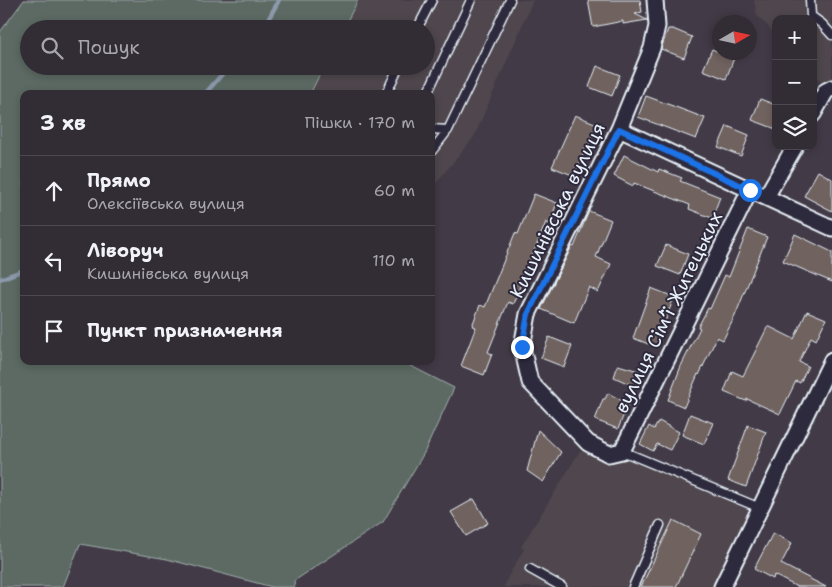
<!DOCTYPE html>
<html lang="uk">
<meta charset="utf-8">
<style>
:root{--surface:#322c35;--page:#3d3841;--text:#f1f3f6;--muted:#a8a7ad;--line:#4d4850}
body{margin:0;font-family:"Shantell Sans",sans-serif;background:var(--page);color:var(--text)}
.controls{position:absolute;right:15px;top:15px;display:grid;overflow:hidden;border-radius:10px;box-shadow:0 2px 8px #0003}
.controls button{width:45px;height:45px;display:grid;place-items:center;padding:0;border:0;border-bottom:1px solid var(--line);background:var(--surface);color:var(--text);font:25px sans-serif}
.compass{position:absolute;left:712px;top:15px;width:45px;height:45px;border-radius:50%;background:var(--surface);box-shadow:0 2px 8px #0003;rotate:81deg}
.stop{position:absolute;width:15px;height:15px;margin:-11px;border:4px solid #1a73e8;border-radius:50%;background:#fff}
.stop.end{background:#1a73e8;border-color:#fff;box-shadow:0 1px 5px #0008}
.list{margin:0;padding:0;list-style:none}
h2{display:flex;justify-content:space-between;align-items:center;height:65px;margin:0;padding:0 20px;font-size:21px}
h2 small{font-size:16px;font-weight:400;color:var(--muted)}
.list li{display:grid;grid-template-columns:32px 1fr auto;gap:15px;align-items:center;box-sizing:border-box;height:70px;padding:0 20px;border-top:1px solid var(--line)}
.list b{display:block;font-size:19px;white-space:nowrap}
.list p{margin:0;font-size:16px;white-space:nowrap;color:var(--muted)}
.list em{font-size:16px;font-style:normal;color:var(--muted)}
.icon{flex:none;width:28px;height:28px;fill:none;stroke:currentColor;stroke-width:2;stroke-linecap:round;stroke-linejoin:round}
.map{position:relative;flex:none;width:832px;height:587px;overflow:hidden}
.search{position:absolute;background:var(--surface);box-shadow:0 2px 8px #0003;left:20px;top:20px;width:415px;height:55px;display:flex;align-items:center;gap:12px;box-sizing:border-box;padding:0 18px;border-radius:28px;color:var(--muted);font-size:19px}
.panel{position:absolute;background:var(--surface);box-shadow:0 2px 8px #0003;left:20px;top:90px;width:415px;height:275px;border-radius:10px}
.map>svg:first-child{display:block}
.built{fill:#50474e}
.green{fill:#5b6b63;stroke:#a2aeae}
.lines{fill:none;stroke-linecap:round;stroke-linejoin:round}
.stream{stroke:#8d99ac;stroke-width:4.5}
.building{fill:#70625e;stroke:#e8f1f8}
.lane-casing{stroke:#e8f1f8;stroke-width:11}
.street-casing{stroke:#e8f1f8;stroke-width:19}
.lane{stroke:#2f2a3d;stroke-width:8}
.street{stroke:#2f2a3d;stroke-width:15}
.route{stroke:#1a73e8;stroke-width:6}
.labels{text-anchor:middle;stroke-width:4;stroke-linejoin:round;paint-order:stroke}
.street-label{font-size:19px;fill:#e8f1f8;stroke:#2f2a3d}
</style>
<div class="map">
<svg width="832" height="587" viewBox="0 0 832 587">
<rect width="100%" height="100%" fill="#423b47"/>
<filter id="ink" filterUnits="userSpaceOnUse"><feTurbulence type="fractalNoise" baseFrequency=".02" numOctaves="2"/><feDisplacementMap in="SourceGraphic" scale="10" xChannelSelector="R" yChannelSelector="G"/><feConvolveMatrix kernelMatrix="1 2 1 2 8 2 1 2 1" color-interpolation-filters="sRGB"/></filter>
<g filter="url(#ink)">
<path class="built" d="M 358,0 L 533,0 L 474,137 L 431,189 L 431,94 L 310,94 L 324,66 L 426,66 L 426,29 L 343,29 Z
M 754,0 L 832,0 L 832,79 L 823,84 L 813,74 L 813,19 L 776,19 L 776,35 L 757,15 Z
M 580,451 L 608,461 L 628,458 L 749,510 L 712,587 L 504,587 L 508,577 L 524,549 L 521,547 Z"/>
<path class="green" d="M 24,0 L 358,0 L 343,29 L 29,29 L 29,66 L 324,66 L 310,94 L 24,94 L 24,361 L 401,361 L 454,388 L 424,453 L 383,522 L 294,581 L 295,587 L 272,587 L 167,559 L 80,544 L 63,587 L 0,587 L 0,32 Z"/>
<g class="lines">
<path class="stream" d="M 260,29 L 269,18 L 279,0
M 205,94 L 229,66
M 0,279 L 24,270"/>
</g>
<path class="building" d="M 588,0 L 640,0 L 642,12 L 635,14 L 647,20 L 623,24 L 623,21 L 593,27 Z
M 668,29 L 673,29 L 692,37 L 684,58 L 661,49 Z
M 712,49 L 734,58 L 726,79 L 703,70 Z
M 597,66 L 620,75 L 612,96 L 589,87 Z
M 646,96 L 705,118 L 696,139 L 638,117 Z
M 760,99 L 776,105 L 776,129 L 752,120 Z
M 575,115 L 597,124 L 589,145 L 587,145 L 575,176 L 552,167 Z
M 727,126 L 749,135 L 741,156 L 718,147 Z
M 624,155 L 658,172 L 659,169 L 682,178 L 680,181 L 720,197 L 712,218 L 689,209 L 690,205 L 634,183 L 633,186 L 614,176 Z
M 818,171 L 832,179 L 832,211 L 804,196 Z
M 534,194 L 557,203 L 549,224 L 546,222 L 513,304 L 508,302 L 488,352 L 492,354 L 484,375 L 461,366 L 476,327 L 472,326 L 480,305 L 485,307 L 515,233 L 518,234 Z
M 589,211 L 611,220 L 596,257 L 611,264 L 598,292 L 589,287 L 574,323 L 541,309 L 572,246 L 574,247 Z
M 748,229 L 767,237 L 735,316 L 723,340 L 717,337 L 699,375 L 698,374 L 684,407 L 668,400 L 681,366 L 700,328 L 698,327 L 708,308 L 710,309 L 725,275 L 729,277 Z
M 795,234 L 832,252 L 832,282 L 783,261 Z
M 666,245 L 688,254 L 680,275 L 657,266 Z
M 651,288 L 674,297 L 656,347 L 633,338 Z
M 807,311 L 826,319 L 816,340 L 811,337 L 799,362 L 808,366 L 800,383 L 796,381 L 780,414 L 747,399 L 746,401 L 724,392 L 732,371 L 743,376 L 768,326 L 794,339 Z
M 549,337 L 572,346 L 564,367 L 541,358 Z
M 618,365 L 642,372 L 636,387 L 614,377 Z
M 608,393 L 628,404 L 618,429 L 595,420 L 603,399 L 605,399 Z
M 690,414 L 713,423 L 704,444 L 682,435 Z
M 659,421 L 679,432 L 670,450 L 657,444 L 653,451 L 640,444 L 649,426 L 654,429 Z
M 748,425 L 766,432 L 746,487 L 728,480 Z
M 538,430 L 561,452 L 543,482 L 527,471 Z
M 474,499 L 488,523 L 466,536 L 451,512 Z
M 673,520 L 701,534 L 676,587 L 641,587 Z
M 773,533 L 792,543 L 781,564 L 826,587 L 797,587 L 774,575 L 773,579 L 754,569 Z"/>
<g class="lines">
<defs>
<path id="lane" d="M 810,0 L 811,16 L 822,24 L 832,35
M 417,29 L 432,0
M 386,94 L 399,66
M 427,94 L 471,0
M 431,129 L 448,130
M 431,152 L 448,130 L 510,0
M 622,451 L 760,508
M 530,569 L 562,587
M 633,587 L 660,525"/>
<path id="street" d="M 655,0 L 657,26 L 652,48 L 619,129 L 528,314 L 522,347 L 530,382 L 588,443 L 609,454 L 622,451 L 750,190
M 813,114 L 826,91 L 832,88
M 619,129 L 832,228
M 766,197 L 795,146
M 722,587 L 832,360"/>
</defs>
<use href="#lane" class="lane-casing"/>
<use href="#street" class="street-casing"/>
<use href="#lane" class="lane"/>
<use href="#street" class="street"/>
</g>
</g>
<g class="lines" filter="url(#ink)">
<path class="route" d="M 522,347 L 528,314 L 619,129 L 750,190"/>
</g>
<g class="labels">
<g class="street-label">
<text transform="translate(557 210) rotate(-64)" y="7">Кишинівська вулиця</text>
<text transform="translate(668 312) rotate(-64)" y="7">вулиця Сімʼї Житецьких</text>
</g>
</g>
</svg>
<div class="controls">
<button>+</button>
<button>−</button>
<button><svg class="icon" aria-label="layers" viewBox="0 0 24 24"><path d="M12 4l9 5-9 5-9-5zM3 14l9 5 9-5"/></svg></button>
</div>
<svg class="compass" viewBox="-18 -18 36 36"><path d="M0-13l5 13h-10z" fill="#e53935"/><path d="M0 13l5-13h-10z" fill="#a8a7ad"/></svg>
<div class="stop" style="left:750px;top:190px"></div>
<div class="stop end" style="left:522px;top:347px"></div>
<div class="search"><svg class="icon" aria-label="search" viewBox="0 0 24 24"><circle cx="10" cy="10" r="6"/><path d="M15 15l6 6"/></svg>Пошук</div>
<section class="panel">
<h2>3 хв<small>Пішки · 170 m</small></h2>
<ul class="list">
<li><svg class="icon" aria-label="ahead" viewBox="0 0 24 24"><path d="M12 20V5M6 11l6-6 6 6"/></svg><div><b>Прямо</b><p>Олексіївська вулиця</p></div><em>60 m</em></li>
<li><svg class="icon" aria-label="left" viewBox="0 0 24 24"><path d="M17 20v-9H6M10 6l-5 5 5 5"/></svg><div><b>Ліворуч</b><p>Кишинівська вулиця</p></div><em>110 m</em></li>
<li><svg class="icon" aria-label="arrive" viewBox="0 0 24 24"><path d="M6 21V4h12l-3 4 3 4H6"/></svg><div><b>Пункт призначення</b></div></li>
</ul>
</section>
</div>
